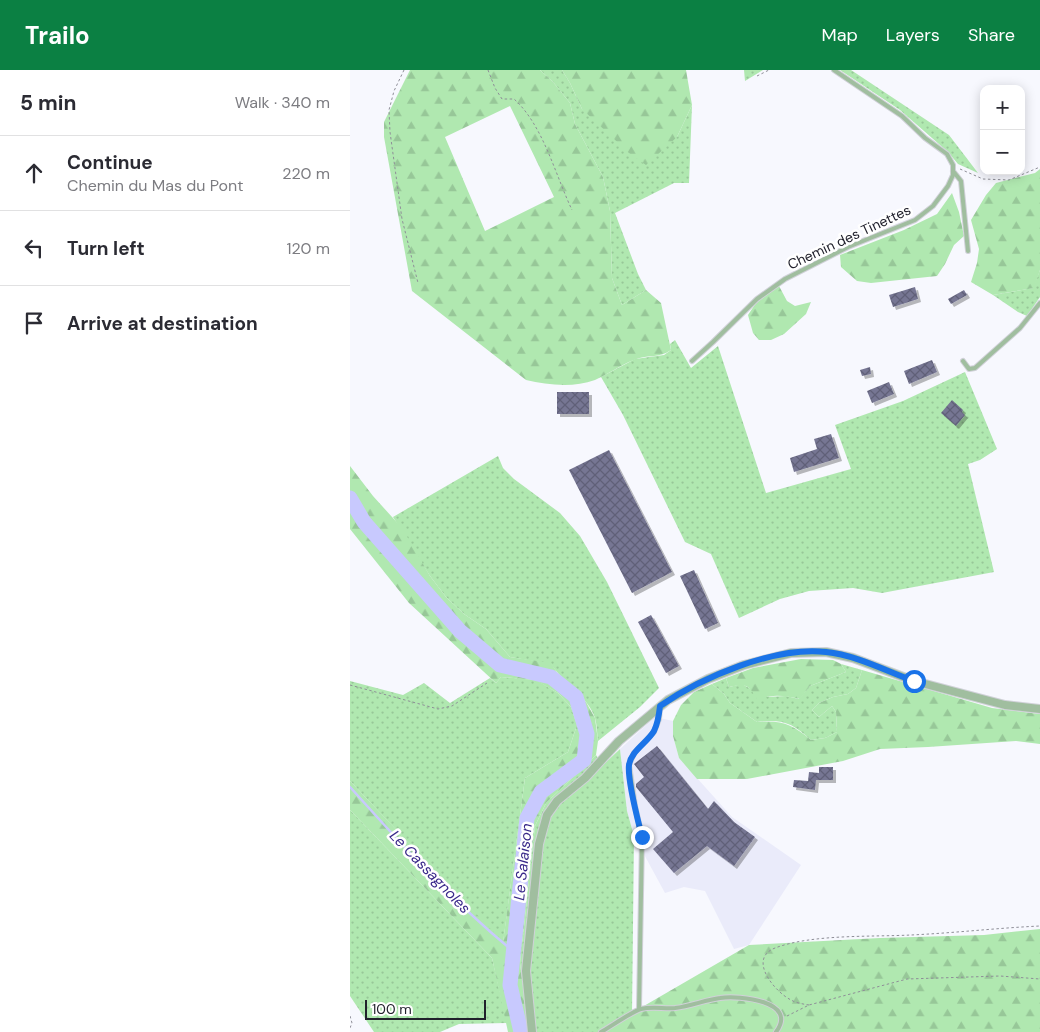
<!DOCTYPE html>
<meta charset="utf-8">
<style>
:root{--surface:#fff;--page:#f2f2f3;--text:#2b2b33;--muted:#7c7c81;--line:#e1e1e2;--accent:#0b8043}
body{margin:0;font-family:"DM Sans",sans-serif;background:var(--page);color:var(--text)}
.controls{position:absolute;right:15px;top:15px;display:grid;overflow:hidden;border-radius:10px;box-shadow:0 2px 12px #0003}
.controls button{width:45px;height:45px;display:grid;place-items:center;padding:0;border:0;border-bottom:1px solid var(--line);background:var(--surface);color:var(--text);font:25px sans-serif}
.scale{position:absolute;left:15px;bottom:12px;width:121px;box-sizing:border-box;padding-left:5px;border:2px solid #21212c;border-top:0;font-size:14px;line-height:18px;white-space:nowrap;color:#21212c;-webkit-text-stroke:4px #fff;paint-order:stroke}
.stop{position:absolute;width:15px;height:15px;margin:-11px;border:4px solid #1a73e8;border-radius:50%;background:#fff}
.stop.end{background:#1a73e8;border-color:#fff;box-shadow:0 1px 5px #0008}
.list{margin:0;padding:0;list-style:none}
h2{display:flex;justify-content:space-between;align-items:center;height:65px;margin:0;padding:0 20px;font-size:21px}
h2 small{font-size:16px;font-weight:400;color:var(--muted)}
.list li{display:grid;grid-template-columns:32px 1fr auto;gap:15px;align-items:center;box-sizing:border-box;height:75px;padding:0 20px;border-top:1px solid var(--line)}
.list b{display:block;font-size:19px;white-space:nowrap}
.list p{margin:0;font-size:16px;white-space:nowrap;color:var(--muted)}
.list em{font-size:16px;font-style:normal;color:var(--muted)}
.icon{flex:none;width:28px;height:28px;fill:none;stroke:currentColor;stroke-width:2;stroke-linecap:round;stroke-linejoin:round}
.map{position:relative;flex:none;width:690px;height:962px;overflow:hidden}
header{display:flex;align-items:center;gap:30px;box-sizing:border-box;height:70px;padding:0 25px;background:var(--accent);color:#fff}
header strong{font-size:24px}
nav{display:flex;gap:28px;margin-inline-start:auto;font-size:18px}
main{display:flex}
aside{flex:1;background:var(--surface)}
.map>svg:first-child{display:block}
.built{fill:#eaebfa}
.grass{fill:url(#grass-dots)}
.forest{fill:url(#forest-firs);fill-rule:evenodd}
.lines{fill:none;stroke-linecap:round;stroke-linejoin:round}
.stream{stroke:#c8c9fe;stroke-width:2.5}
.river{stroke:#c8c9fe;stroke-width:15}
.building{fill:url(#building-cross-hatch);filter:url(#shadow)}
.service-casing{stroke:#d0d1d8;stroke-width:6}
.minor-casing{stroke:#d0d1d8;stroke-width:10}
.path{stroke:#8e8e97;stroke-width:1;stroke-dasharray:2.5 2.5;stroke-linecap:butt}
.service{stroke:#a0be9f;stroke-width:4}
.minor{stroke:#a0be9f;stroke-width:8}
.route{stroke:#1a73e8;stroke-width:6}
.labels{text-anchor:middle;stroke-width:5;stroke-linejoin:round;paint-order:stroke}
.street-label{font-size:14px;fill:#21212c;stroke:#fff}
.water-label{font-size:15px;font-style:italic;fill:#3a298a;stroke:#fff}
</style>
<header>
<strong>Trailo</strong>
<nav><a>Map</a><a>Layers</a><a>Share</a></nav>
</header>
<main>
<aside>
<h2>5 min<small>Walk · 340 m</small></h2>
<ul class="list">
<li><svg class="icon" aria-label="ahead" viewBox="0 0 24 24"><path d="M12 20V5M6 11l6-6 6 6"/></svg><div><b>Continue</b><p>Chemin du Mas du Pont</p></div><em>220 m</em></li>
<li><svg class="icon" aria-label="left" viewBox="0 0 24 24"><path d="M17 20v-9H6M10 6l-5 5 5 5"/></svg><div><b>Turn left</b></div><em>120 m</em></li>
<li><svg class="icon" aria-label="arrive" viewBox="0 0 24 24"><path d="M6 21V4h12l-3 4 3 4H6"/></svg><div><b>Arrive at destination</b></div></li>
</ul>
</aside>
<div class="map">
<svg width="690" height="962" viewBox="0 0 690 962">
<defs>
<pattern id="grass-dots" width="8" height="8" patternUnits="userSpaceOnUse" patternTransform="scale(1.25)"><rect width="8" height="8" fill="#b0e8b0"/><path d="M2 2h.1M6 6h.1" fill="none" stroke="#97c798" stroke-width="1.8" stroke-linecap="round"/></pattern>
<pattern id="forest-firs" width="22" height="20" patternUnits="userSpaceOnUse" patternTransform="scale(1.25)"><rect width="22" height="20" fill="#b0e8b0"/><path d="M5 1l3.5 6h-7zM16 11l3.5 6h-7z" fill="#97c798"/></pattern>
<pattern id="building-cross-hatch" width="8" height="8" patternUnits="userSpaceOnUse" patternTransform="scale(1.25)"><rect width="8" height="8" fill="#767693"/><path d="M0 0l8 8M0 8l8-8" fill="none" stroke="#606078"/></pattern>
<filter id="shadow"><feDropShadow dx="3" dy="3" stdDeviation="0" flood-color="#0004"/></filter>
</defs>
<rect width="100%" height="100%" fill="#f7f8fe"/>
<path class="built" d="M 305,647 L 323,651 L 323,666 L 329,688 L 382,747 L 451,795 L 399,875 L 384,879 L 355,821 L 334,817 L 315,823 L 284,766 L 277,741 L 270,679 Z"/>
<path class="grass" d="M 190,0 L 212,0 L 220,13 L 232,39 L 327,67 L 342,35 L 339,113 L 324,113 L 265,143 L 288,204 L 296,220 L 272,235 L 262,208 L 260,141 L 253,107 L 225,54 L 220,33 L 203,12 Z
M 394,0 L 413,0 L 395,11 Z
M 490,0 L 501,0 L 599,65 L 628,103 L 608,94 L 598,82 L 550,40 Z
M 690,200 L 690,227 L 677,246 L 668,242 L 643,225 L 683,218 Z
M 325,270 L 341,298 L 368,276 L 416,423 L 501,399 L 485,355 L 553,331 L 615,302 L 647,379 L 630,390 L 618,394 L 644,502 L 532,523 L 503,518 L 459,521 L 430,529 L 389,548 L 361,484 L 335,472 L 273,345 L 251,307 L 285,289 L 314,285 L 321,280 L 320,274 Z
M 148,386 L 153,398 L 164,409 L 210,443 L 230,466 L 257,512 L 309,618 L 290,637 L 248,671 C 247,664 247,655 245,648 C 238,626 213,613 201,594 L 160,587 L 136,559 L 114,544 L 96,527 L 80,506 L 43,447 Z
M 491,594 L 512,600 L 506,618 L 498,624 L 483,627 L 469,633 L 462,640 L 469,647 L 482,636 L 486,642 L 487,662 L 475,668 L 461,670 C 442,653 433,649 407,652 L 380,633 L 374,624 L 362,614 L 376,608 L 379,617 L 392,614 L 415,627 L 436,626 L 449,629 L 460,616 L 496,602 Z
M 151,607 L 186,610 L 208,623 L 221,637 L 227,655 L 218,682 L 175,708 L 153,873 L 0,711 L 0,611 L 53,625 L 74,613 L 100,633 L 140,608 L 146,613 Z
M 270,679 L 277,741 L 284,766 L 282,944 L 249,962 L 179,962 L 170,893 L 185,756 L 196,733 L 246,685 L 253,695 Z
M 0,740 L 142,888 L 157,953 L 109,954 L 90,962 L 24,962 L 0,926 Z"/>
<path class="forest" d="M 60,0 L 190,0 L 203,12 L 220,33 L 225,54 L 253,107 L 260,141 L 262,208 L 272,235 L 296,220 L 311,233 L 321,280 C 309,289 296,284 284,290 C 270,295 259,304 245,310 C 223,318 198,315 176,310 L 62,221 L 34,67 L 34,52 ZM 160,36 L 204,127 L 135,161 L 95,67 Z
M 212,0 L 336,0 L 342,35 L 327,67 L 296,95 L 279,83 L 232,39 L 220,13 Z
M 690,99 L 690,200 L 684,218 L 643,225 L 621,212 L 627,193 L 629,179 L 621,150 L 636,125 L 646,113 L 685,103 Z
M 602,123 L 609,142 L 614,166 L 604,175 L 595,194 L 587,206 L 521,213 L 507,211 L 491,197 L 490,185 L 554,160 L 587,144 Z
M 429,216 L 437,231 L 445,236 L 461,232 L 456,244 L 434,264 L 421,270 L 409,270 L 403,263 L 398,245 L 406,233 Z
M 0,396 L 23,426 L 52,458 L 80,506 L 96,527 L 114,544 L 136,559 L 160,587 L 201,593 L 208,604 L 236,632 L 245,648 L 248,671 L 246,685 L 196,733 L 185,756 L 170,893 L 179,962 L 158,962 L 142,888 L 0,740 L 0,711 L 153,872 L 175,708 L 218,682 L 227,655 L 221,637 L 208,623 L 185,610 L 151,607 L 146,613 L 59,533 L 0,459 Z
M 451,589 L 483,590 L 491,594 L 496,602 L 460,616 L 450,629 C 435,626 420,623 408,631 C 399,615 397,613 379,617 L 376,608 L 403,598 Z
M 512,600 L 642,638 L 690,644 L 690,674 L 666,671 L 578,677 L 530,679 L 493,691 L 397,709 L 347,709 L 329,688 L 323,666 L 323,651 L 331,635 L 344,622 L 362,614 L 374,624 L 380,633 L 407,652 C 432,650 442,654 461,670 L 475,668 L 487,662 L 486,642 L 482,636 L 469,647 L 462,640 L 469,633 L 483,627 L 498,624 L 506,618 Z
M 690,859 L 690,962 L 249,962 L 399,875 L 530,868 L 634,865 Z"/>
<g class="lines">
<path class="stream" d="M 0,717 C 52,775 104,833 164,882"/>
<path class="river" d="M 0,428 L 14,452 L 110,561 L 150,595 L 201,607 L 226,627 L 237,664 L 234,690 L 191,722 L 177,748 L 160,915 L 171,962"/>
</g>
<path class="building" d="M 565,217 L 568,229 L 543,237 L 539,225 Z
M 614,220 L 617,225 L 601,234 L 598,229 Z
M 582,290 L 587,302 L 559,314 L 554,301 Z
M 520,297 L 521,304 L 512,306 L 510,300 Z
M 539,312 L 544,324 L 522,333 L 517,321 Z
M 207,322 L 239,322 L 239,344 L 207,344 Z
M 602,330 L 613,340 L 612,342 L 615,345 L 606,356 L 591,343 Z
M 481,364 L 489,388 L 444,402 L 440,388 L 467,379 L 464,369 Z
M 259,380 L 322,502 L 282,523 L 219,400 Z
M 344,500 L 368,553 L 355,559 L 330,506 Z
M 301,545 L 329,596 L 316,603 L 288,552 Z
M 307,676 L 358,739 L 364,731 L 384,752 L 405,767 L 384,796 L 357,776 L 324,803 L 303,779 L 323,762 L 286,717 L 286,714 L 294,707 L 284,694 Z
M 469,697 L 483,697 L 483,710 L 466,710 L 465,720 L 443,717 L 444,710 L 458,711 L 459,702 L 469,703 Z"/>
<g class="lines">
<defs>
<path id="service" d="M 603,101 L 611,111 L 618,181
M 342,291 L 363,272 L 407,229 L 435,209 L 498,177 L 565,150 L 583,136 L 598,116 L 603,105 L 603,95 L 597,84 L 575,68 L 552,46 L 484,0
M 613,291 L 619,299 L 625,298 L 670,258 L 690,233
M 289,939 L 292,767 L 285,736 L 279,695 L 284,683 L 304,662 L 309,649 L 310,638
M 251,962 C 260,957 283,941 291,939 C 302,936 314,939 325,938 C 341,936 355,930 370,928 C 389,925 449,931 426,962"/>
<path id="minor" d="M 182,962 L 176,901 L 189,774 L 197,745 L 207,731 L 235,708 L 269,671 L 318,630 L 358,609 L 394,595 L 441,583 L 476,582 L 503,588 L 564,611 L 655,635 L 690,639"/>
</defs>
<use href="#service" class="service-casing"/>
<use href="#minor" class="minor-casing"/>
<path class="path" d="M 54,0 L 44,21 L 39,40 L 40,62 L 52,149 L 68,213
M 138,0 L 145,18 L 152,29 L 164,29 C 193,55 205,104 222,140
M 407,6 L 419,0
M 610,99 L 633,109 L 659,110 L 690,97
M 0,615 L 88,639 L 102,636 L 137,613
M 459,935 C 453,934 446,933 441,930 C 425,922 397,889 425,878 C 462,864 521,867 561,865 C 604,863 647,858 690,856
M 0,946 L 2,953 L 0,958
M 437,946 L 459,935 L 557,909 L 650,906 L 690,909"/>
<use href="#service" class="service"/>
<use href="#minor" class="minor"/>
</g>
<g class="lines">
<path class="route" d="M 292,767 C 288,750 277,711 279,695 C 281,681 297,673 304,661 C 308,653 309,645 310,636 C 352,607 425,576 476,582 C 506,585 536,601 564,611"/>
</g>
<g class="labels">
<g class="street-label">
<text transform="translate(499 167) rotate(-25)" y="5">Chemin des Tinettes</text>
</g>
<g class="water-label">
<text transform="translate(173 792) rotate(-84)" y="5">Le Salaison</text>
<text transform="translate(80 802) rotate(46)" y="5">Le Cassagnoles</text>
</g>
</g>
</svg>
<div class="controls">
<button>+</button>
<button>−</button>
</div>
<div class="scale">100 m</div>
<div class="stop" style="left:564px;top:611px"></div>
<div class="stop end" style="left:292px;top:767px"></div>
</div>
</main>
